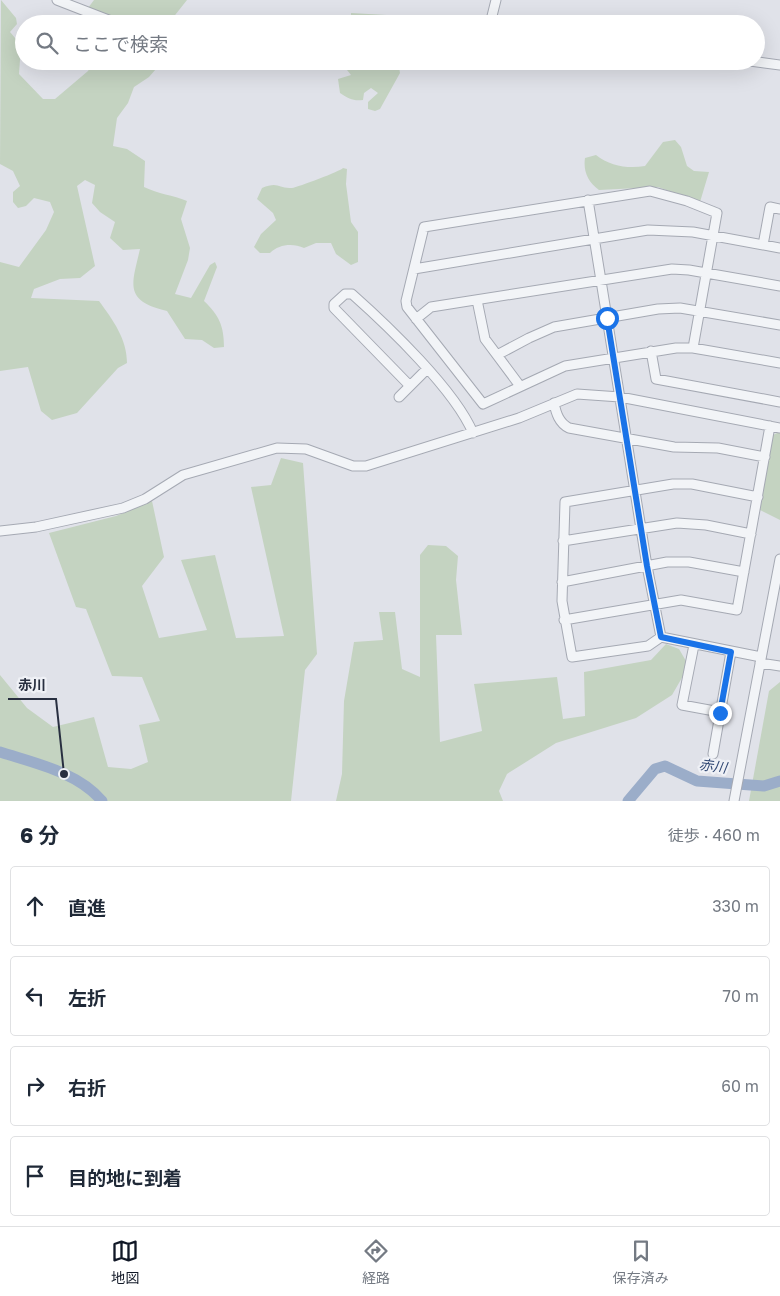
<!DOCTYPE html>
<html lang="ja">
<meta charset="utf-8">
<style>
:root{--surface:#fff;--page:#f6f6f7;--text:#1f2937;--muted:#747a83;--line:#e0e1e3;--accent:#111827}
body{margin:0;font-family:"Golos Text","Noto Sans JP",sans-serif;background:var(--page);color:var(--text)}
.stop{position:absolute;width:15px;height:15px;margin:-11px;border:4px solid #1a73e8;border-radius:50%;background:#fff}
.stop.end{background:#1a73e8;border-color:#fff;box-shadow:0 1px 5px #0008}
.list{margin:0;padding:0;list-style:none}
h2{display:flex;justify-content:space-between;align-items:center;height:65px;margin:0;padding:0 20px;font-size:21px}
h2 small{font-size:16px;font-weight:400;color:var(--muted)}
.list li{display:grid;grid-template-columns:32px 1fr auto;gap:15px;align-items:center;box-sizing:border-box;height:80px;margin:0 10px 10px;padding:0 10px;border:1px solid var(--line);border-radius:5px}
.list b{display:block;font-size:19px;white-space:nowrap}
.list em{font-size:16px;font-style:normal;color:var(--muted)}
.icon{flex:none;width:28px;height:28px;fill:none;stroke:currentColor;stroke-width:2;stroke-linecap:round;stroke-linejoin:round}
.map{position:relative;flex:none;width:780px;height:801px;overflow:hidden}
.search{position:absolute;background:var(--surface);box-shadow:0 5px 20px #0002;left:15px;right:15px;top:15px;height:55px;display:flex;align-items:center;gap:12px;box-sizing:border-box;padding:0 18px;border-radius:28px;color:var(--muted);font-size:19px}
.sheet{height:425px;background:var(--surface)}
nav{display:flex;justify-content:space-around;align-items:center;box-sizing:border-box;height:70px;border-top:1px solid var(--line);background:var(--surface);font-size:14px;color:var(--muted)}
nav a{display:grid;justify-items:center;gap:2px}
nav .on{color:var(--accent)}
.map>svg:first-child{display:block}
.green{fill:#c4d3c1}
.lines{fill:none;stroke-linecap:round;stroke-linejoin:round}
.river{stroke:#9badc9;stroke-width:11}
.minor-casing{stroke:#a5a9b3;stroke-width:11}
.minor{stroke:#f2f4f7;stroke-width:9}
.route{stroke:#1a73e8;stroke-width:6}
.labels{text-anchor:middle;stroke-width:4.5;stroke-linejoin:round;paint-order:stroke}
.water-label{font-size:14px;font-style:italic;fill:#324974;stroke:#eff1f6}
.leader{fill:none;stroke:#282f40;stroke-width:2}
.callout-dot{fill:#282f40;stroke:#eff1f6;stroke-width:2}
.callout-label{font-size:14px;text-anchor:middle;font-weight:bold;fill:#282f40;stroke:#eff1f6;stroke-width:4.5;stroke-linejoin:round;paint-order:stroke}
</style>
<div class="map">
<svg width="780" height="801" viewBox="0 0 780 801">
<rect width="100%" height="100%" fill="#e0e2e9"/>
<path class="green" d="M 1,0 L 16,18 L 17,24 L 10,32 L 21,45 L 19,74 L 43,99 L 55,99 L 88,71 L 94,61 L 150,61 L 156,69 L 149,77 L 134,87 L 128,103 L 117,118 L 113,146 L 127,149 L 145,161 L 144,187 C 158,194 173,195 187,201 L 181,219 L 190,248 L 188,260 L 175,294 L 191,298 L 210,265 L 215,262 L 217,267 L 204,301 C 219,315 224,326 224,347 L 214,348 L 202,340 L 185,339 L 167,311 C 123,301 132,284 140,249 L 123,250 L 110,238 L 115,222 L 100,212 L 92,203 L 95,185 L 85,180 L 77,186 L 95,266 L 80,278 L 60,279 L 34,289 L 31,298 L 99,301 C 113,320 127,339 127,363 L 118,368 L 77,413 L 52,420 L 41,411 L 28,367 L 0,371 L 0,262 L 19,267 L 46,230 L 54,212 L 50,202 L 34,198 L 26,206 L 18,208 L 13,202 L 13,192 L 20,186 L 13,171 L 0,164 Z
M 94,0 L 187,0 L 168,24 L 106,24 L 106,16 L 85,24 L 82,16 Z
M 351,13 L 404,16 L 404,24 L 351,24 Z
M 331,61 L 381,61 L 389,64 L 390,61 L 398,61 L 400,73 L 380,109 L 375,111 L 368,109 L 368,102 L 378,93 L 371,88 L 364,93 L 363,100 C 353,101 349,99 340,93 L 338,79 L 351,75 L 347,70 L 332,65 Z
M 675,140 L 681,147 L 687,166 L 694,171 L 709,172 L 700,202 L 658,187 L 599,190 C 588,182 583,171 585,158 L 596,155 C 610,166 628,169 645,166 L 663,142 Z
M 343,168 L 347,169 L 346,184 L 351,222 L 358,232 L 358,262 L 351,265 L 336,254 L 331,243 L 316,243 L 304,248 C 293,243 279,244 270,253 L 260,253 L 254,247 L 261,234 L 276,220 L 273,213 L 257,199 L 262,188 C 279,181 278,189 292,188 C 298,187 341,171 343,168 Z
M 779,432 L 780,432 L 780,520 L 760,510 L 773,435 Z
M 281,458 L 303,463 L 317,654 L 305,670 L 291,801 L 0,801 L 0,675 L 27,708 L 53,727 L 94,717 L 108,767 L 131,769 L 148,762 L 139,725 L 160,721 L 142,677 L 112,676 L 86,609 L 76,607 L 49,533 L 116,516 L 152,501 L 164,557 L 142,586 L 159,638 L 207,630 L 181,560 L 215,555 L 236,638 L 284,636 L 251,487 L 271,485 Z
M 428,545 L 446,546 L 458,556 L 456,580 L 462,635 L 436,635 L 440,742 L 482,731 L 474,684 L 557,677 L 563,719 L 585,716 L 584,672 L 651,660 L 666,644 L 679,649 L 686,661 L 683,676 L 672,695 L 636,718 L 556,743 L 507,774 L 499,791 L 503,801 L 336,801 L 342,774 L 344,701 L 354,642 L 383,640 L 379,612 L 395,612 L 402,669 L 420,677 L 420,555 Z
M 780,682 L 780,801 L 749,801 L 769,691 Z"/>
<g class="lines">
<path class="river" d="M 0,752 C 34,763 78,772 102,801
M 628,801 L 655,769 L 665,766 L 697,781 L 764,786 L 780,781"/>
<defs>
<path id="minor" d="M 57,0 L 111,21 L 131,24
M 253,24 L 293,24
M 377,24 L 447,24
M 490,24 L 496,0
M 750,61 L 780,65
M 588,200 L 647,566 L 661,637
M 763,245 L 770,207 L 780,209
M 414,269 L 648,230 L 693,232 L 780,248
M 477,300 L 485,339 L 520,386
M 416,319 L 431,307 L 672,269 L 689,270 L 780,286
M 693,348 L 717,213 L 687,201 L 650,191 L 424,227 L 406,301 L 407,307 L 483,404 L 565,366 L 676,348 L 693,348 L 780,363
M 651,351 L 656,379 L 780,402
M 497,355 L 529,338 L 554,327 L 658,309 L 680,308 L 780,325
M 410,386 L 334,308 L 334,304 L 345,294 L 352,294 C 388,326 455,390 473,433
M 399,397 L 427,369
M 554,403 C 556,413 559,423 569,428 L 674,447 L 718,448 L 765,457
M 758,497 L 692,484 L 673,484 L 565,502 L 562,601 L 572,657 L 648,646 L 661,637 L 761,657
M 0,531 L 36,527 L 123,508 L 145,499 L 183,475 L 277,448 L 306,449 L 353,466 L 366,466 L 519,418 L 577,394 L 620,397 L 780,428
M 563,541 L 677,523 L 706,525 L 751,534
M 562,582 L 667,562 L 689,562 L 744,572
M 564,620 L 681,600 L 737,610 L 770,426
M 694,645 L 682,705 L 720,712
M 760,663 L 780,666
M 713,754 L 731,652
M 734,801 L 780,559"/>
</defs>
<use href="#minor" class="minor-casing"/>
<use href="#minor" class="minor"/>
</g>
<g class="lines">
<path class="route" d="M 607,318 L 647,566 L 661,637 L 731,652 L 720,713"/>
</g>
<g class="labels">
<g class="water-label">
<text transform="translate(713 766) rotate(8)" y="5">赤川</text>
</g>
</g>
<path class="leader" d="M64 774L56 699H8"/>
<circle class="callout-dot" cx="64" cy="774" r="5"/>
<g class="callout-label">
<text x="32" y="690">赤川</text>
</g>
</svg>
<div class="stop" style="left:607px;top:318px"></div>
<div class="stop end" style="left:720px;top:713px"></div>
<div class="search"><svg class="icon" aria-label="search" viewBox="0 0 24 24"><circle cx="10" cy="10" r="6"/><path d="M15 15l6 6"/></svg>ここで検索</div>
</div>
<section class="sheet">
<h2>6 分<small>徒歩 · 460 m</small></h2>
<ul class="list">
<li><svg class="icon" aria-label="ahead" viewBox="0 0 24 24"><path d="M12 20V5M6 11l6-6 6 6"/></svg><div><b>直進</b></div><em>330 m</em></li>
<li><svg class="icon" aria-label="left" viewBox="0 0 24 24"><path d="M17 20v-9H6M10 6l-5 5 5 5"/></svg><div><b>左折</b></div><em>70 m</em></li>
<li><svg class="icon" aria-label="right" viewBox="0 0 24 24"><path d="M7 20v-9h11M14 6l5 5-5 5"/></svg><div><b>右折</b></div><em>60 m</em></li>
<li><svg class="icon" aria-label="arrive" viewBox="0 0 24 24"><path d="M6 21V4h12l-3 4 3 4H6"/></svg><div><b>目的地に到着</b></div></li>
</ul>
</section>
<nav>
<a class="on"><svg class="icon" aria-label="map" viewBox="0 0 24 24"><path d="M3 6l6-2 6 2 6-2v14l-6 2-6-2-6 2zM9 4v14M15 6v14"/></svg>地図</a>
<a><svg class="icon" aria-label="directions" viewBox="0 0 24 24"><path d="M12 3l9 9-9 9-9-9zM9 14v-3h6M13 9l2 2-2 2"/></svg>経路</a>
<a><svg class="icon" aria-label="saved" viewBox="0 0 24 24"><path d="M7 4h10v16l-5-4-5 4z"/></svg>保存済み</a>
</nav>
